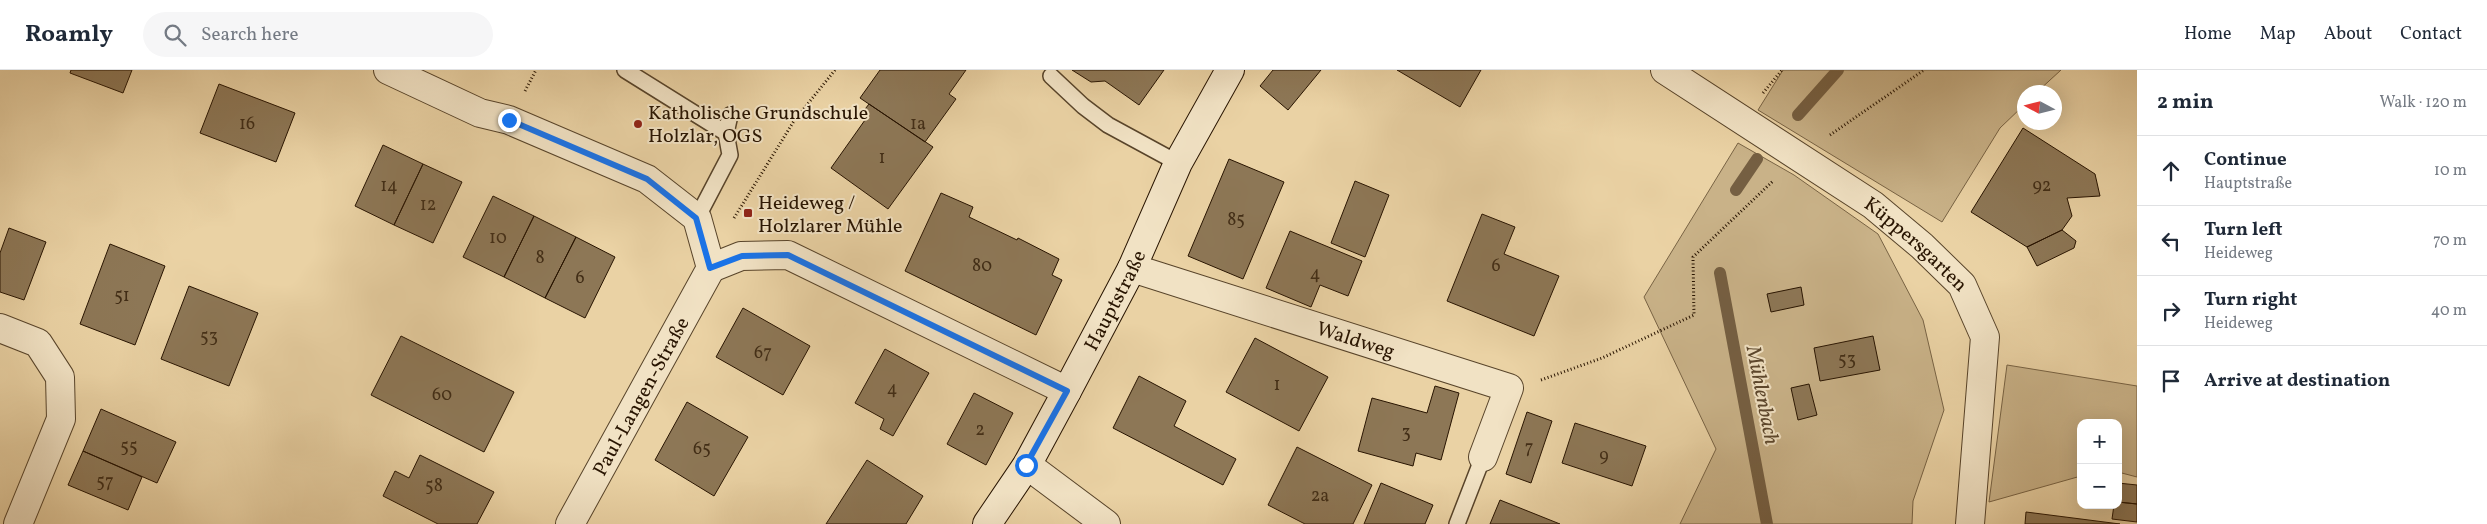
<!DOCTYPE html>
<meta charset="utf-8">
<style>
:root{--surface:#fff;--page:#f6f6f7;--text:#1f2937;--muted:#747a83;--line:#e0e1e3}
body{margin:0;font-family:Vollkorn,serif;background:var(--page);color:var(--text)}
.controls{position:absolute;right:15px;bottom:15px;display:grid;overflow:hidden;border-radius:10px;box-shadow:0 5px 20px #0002}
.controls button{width:45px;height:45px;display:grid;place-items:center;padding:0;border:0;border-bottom:1px solid var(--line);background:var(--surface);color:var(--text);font:25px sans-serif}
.compass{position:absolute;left:2017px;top:15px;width:45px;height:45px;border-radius:50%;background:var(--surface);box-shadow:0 5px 20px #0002;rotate:277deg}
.stop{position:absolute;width:15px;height:15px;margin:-11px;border:4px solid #1a73e8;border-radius:50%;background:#fff}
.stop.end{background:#1a73e8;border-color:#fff;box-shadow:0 1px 5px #0008}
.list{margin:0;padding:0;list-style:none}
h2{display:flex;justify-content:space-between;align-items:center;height:65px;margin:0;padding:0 20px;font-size:21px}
h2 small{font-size:16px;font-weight:400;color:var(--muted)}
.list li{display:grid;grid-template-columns:32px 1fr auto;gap:15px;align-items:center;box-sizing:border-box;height:70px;padding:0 20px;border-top:1px solid var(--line)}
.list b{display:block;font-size:19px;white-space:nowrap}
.list p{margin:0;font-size:16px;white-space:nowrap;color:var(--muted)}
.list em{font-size:16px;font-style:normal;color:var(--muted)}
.icon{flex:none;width:28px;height:28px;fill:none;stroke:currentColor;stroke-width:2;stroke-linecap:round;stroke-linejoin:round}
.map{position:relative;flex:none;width:2137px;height:454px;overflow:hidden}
header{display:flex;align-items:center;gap:30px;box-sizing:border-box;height:70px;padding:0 25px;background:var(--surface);border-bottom:1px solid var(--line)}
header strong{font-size:24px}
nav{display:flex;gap:28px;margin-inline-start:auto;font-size:18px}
.search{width:350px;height:45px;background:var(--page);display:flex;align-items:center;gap:12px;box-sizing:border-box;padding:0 18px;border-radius:28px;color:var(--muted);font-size:19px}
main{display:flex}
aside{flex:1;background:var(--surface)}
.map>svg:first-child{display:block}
.green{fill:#c9b288;stroke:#786344}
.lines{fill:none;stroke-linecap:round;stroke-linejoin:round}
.stream{stroke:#755f42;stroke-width:12}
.building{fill:#8d7756;stroke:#281401}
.lane-casing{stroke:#58442a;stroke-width:18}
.street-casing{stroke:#58442a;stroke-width:30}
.secondary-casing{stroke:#281401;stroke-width:30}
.path{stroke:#281401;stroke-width:3;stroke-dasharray:1 2.5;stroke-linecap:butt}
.lane{stroke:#f1e2c4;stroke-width:15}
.street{stroke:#f1e2c4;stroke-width:28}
.secondary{stroke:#f1e2c4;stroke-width:28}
.route{stroke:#1a73e8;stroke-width:6}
.poi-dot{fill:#8f2418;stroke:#f1e2c4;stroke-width:2}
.labels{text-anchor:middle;stroke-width:4;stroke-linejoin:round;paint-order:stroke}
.number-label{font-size:18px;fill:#412d16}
.poi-label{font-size:20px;fill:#281401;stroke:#f1e2c4;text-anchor:start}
.street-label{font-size:20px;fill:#281401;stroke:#f1e2c4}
.water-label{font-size:21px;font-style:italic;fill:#5b462c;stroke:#f1e2c4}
</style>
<header>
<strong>Roamly</strong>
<div class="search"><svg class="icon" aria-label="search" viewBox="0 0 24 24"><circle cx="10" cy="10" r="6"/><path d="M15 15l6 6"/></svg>Search here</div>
<nav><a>Home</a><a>Map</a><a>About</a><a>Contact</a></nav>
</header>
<main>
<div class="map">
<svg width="2137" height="454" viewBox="0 0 2137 454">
<rect width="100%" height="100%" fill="#ead2a4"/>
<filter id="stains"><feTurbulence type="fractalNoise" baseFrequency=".004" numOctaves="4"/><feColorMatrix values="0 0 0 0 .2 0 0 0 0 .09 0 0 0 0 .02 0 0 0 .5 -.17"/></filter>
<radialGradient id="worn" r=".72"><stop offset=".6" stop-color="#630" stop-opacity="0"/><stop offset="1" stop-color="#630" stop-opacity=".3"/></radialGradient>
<path class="green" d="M 1783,0 L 2061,0 L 2037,22 L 2024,22 L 2024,35 L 2000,58 L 1942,152 L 1758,40 Z
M 1738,73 L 1794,105 L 1878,164 L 1923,250 L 1944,340 L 1913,431 L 1912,454 L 1680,454 L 1716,379 L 1644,227 Z
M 2007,295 L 2137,316 L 2137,407 L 2118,402 L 2118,353 L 2081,353 L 2081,406 L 1989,432 Z"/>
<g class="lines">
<path class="stream" d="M 1798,45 L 1838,0
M 1736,120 L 1757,89
M 1720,203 L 1767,454"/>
</g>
<path class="building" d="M 71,0 L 132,0 L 123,23 L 70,3 Z
M 880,0 L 966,0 L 949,24 L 956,29 L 925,72 L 860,28 Z
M 1072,0 L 1164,0 L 1139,35 L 1105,11 L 1091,12 Z
M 1273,0 L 1321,0 L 1288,40 L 1260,16 Z
M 1397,0 L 1481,0 L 1460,37 Z
M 219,14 L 295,43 L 276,92 L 200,63 Z
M 869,34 L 933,77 L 888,139 L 831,98 L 865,50 L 859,47 Z
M 2023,58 L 2095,104 L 2100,126 L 2067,128 L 2072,146 L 2062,160 L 2027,177 L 1971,142 Z
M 383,75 L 423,94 L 394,155 L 355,136 Z
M 1229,89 L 1284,112 L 1243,209 L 1188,186 Z
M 423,94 L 462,112 L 433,173 L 394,155 Z
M 1355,111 L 1389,125 L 1365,187 L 1331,173 Z
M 941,123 L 973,137 L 969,147 L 1017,170 L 1018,168 L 1059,189 L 1052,205 L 1062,210 L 1036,265 L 905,201 Z
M 493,126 L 534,146 L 504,207 L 463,187 Z
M 1482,144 L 1515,157 L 1504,184 L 1559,206 L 1534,266 L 1447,231 Z
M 534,146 L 576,167 L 545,228 L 504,207 Z
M 9,158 L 46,172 L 24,230 L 0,222 L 0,183 Z
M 2062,160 L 2076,171 L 2074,178 L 2037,196 L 2027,177 Z
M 1290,161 L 1362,191 L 1348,226 L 1320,215 L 1311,237 L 1266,218 Z
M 576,167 L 615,187 L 585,248 L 545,228 Z
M 110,174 L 165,196 L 135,275 L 80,254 Z
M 189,216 L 258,243 L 229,316 L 161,289 Z
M 1801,217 L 1804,235 L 1771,242 L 1767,224 Z
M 743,238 L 810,276 L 783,325 L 716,287 Z
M 401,266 L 514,322 L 484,382 L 371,325 Z
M 1873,266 L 1880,300 L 1820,311 L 1814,278 Z
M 1255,268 L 1328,307 L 1299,361 L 1226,322 Z
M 885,279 L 929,303 L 893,366 L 880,359 L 884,349 L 855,333 Z
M 1139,306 L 1186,331 L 1174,356 L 1236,389 L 1223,415 L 1113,358 Z
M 1809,314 L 1817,345 L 1798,350 L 1791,318 Z
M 1435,316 L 1459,323 L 1441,390 L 1416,383 L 1413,396 L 1358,381 L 1372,328 L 1427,343 Z
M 974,323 L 1013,343 L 986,395 L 947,374 Z
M 687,332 L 748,367 L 714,426 L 655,390 Z
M 101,339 L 176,372 L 157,413 L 83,381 Z
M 1527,342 L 1552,351 L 1531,413 L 1506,404 Z
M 1575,353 L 1646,376 L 1632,416 L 1562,393 Z
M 1297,377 L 1372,415 L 1353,454 L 1305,454 L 1268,435 Z
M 83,381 L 142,407 L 128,440 L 68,415 Z
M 420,385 L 494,422 L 477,454 L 438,454 L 383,426 L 395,401 L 409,408 Z
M 867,390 L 923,426 L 906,454 L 826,454 Z
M 1381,413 L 1433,435 L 1425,454 L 1364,454 Z
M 2118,413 L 2137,415 L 2137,434 L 2118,432 Z
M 1500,430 L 1560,454 L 1490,454 Z
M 2118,432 L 2137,434 L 2137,452 L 2112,449 L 2114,435 L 2118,435 Z
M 2026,442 L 2120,454 L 2025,454 Z"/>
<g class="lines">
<defs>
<path id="lane" d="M 625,0 L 726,63
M 1051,6 L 1083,36 L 1108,55 L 1178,93
M 697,148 L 730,85 L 726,63 L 730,45
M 1457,454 L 1483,387"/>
<g id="street">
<path d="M 388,0 L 480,43 L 509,50 L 647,109 L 697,148 L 711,198"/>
<path id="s1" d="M 1665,0 L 1873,135 L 1922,176 L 1962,215 L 1985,267 L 1970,454"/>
<path d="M 711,198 L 741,186 L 788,185 L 1067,321"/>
<path id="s2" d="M 1132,198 L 1509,318 L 1483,387"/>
<path d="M 0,258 L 38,273 L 60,307 L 61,349 L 18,454"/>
<path d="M 1027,395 L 1106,454"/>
<path id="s3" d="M 570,454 L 711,198"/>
</g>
<g id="secondary">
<path id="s4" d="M 987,454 L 1027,395 L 1067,321 L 1132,198 L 1178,93 L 1230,0"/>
</g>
</defs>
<use href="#lane" class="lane-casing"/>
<use href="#street" class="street-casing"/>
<use href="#secondary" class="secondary-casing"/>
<path class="path" d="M 525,21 L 536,0
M 1763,23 L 1782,0
M 1830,65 L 1924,0
M 734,148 L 794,51 L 835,0
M 1541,310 L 1602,288 L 1694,245 L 1693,187 L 1773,111"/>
<use href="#lane" class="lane"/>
<use href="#street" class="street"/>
<use href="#secondary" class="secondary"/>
</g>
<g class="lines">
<path class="route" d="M 509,50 L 647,109 L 696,148 L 710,198 L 742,186 L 788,185 L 1067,321 L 1026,395"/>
</g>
<g class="poi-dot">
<circle cx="638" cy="54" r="5"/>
<rect x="743" y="138" width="10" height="10" rx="2.5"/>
</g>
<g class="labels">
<g class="number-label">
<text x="247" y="59">16</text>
<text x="918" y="59">1a</text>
<text x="882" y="93">1</text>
<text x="389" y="121">14</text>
<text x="2042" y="121">92</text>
<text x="428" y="140">12</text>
<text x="1236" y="155">85</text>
<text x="498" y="173">10</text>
<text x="540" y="193">8</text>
<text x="982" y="201">80</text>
<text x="1496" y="201">6</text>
<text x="1315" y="209">4</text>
<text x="580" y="213">6</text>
<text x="122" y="231">51</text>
<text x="209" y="272">53</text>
<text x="763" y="288">67</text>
<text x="1847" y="295">53</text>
<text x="1277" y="320">1</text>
<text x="892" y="324">4</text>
<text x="442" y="330">60</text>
<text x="980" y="365">2</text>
<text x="1406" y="368">3</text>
<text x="129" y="382">55</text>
<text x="1529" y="383">7</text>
<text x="702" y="384">65</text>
<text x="1604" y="391">9</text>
<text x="105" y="417">57</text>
<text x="434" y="421">58</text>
<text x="1320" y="431">2a</text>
</g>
<g class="poi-label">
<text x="648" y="49">Katholische Grundschule<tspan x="648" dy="23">Holzlar, OGS</tspan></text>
<text x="758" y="139">Heideweg /<tspan x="758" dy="23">Holzlarer Mühle</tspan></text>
</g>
<g class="street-label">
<text dy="7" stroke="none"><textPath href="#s1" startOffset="306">Küppersgarten</textPath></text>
<text dy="7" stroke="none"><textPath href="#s4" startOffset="258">Hauptstraße</textPath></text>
<text dy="7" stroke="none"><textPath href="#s2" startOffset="235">Waldweg</textPath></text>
<text dy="7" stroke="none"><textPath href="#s3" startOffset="146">Paul-Langen-Straße</textPath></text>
</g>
<g class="water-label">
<text transform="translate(1763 325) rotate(79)" y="7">Mühlenbach</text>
</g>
</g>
<rect width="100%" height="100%" filter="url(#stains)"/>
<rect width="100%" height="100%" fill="url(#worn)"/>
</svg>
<div class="controls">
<button>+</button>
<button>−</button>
</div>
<svg class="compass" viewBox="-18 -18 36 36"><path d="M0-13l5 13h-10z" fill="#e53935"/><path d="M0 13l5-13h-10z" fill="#747a83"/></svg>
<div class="stop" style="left:1026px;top:395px"></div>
<div class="stop end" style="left:509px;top:50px"></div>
</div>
<aside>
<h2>2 min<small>Walk · 120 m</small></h2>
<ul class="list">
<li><svg class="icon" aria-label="ahead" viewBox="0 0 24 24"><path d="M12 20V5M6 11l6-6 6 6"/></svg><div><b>Continue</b><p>Hauptstraße</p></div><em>10 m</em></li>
<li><svg class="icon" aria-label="left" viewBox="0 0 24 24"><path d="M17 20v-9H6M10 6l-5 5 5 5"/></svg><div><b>Turn left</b><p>Heideweg</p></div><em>70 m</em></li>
<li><svg class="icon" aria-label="right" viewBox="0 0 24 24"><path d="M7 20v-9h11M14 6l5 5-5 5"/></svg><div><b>Turn right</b><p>Heideweg</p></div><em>40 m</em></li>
<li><svg class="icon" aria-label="arrive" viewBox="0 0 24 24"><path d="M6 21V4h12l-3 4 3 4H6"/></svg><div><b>Arrive at destination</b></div></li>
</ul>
</aside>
</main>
